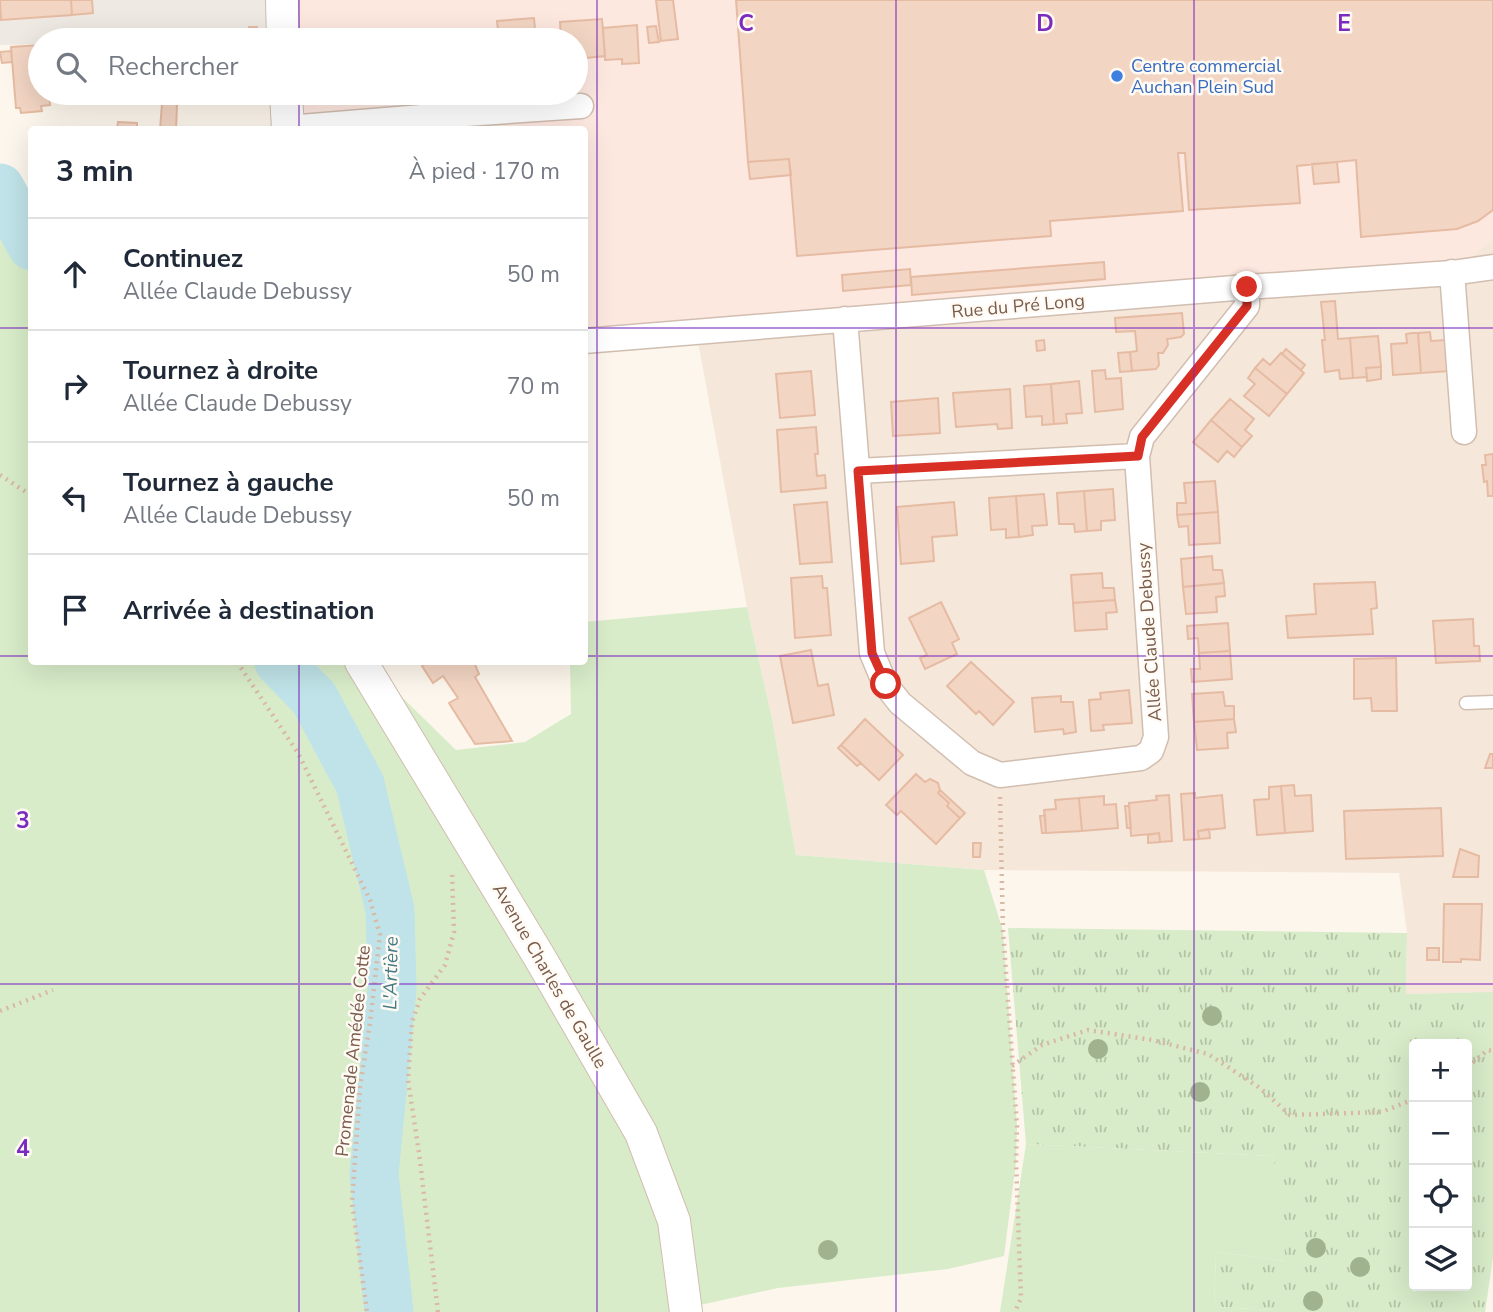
<!DOCTYPE html>
<html lang="fr">
<meta charset="utf-8">
<style>
:root{--surface:#fff;--page:#f6f6f7;--text:#1f2937;--muted:#747a83;--line:#e0e1e3}
body{margin:0;font-family:"Nunito Sans",sans-serif;background:var(--page);color:var(--text)}
.controls{position:absolute;right:21px;bottom:21px;display:grid;overflow:hidden;border-radius:7px;box-shadow:0 7px 28px #0002}
.controls button{width:63px;height:63px;display:grid;place-items:center;padding:0;border:0;border-bottom:2px solid var(--line);background:var(--surface);color:var(--text);font:35px sans-serif}
.stop{position:absolute;width:21px;height:21px;margin:-16px;border:5px solid #d93025;border-radius:50%;background:#fff}
.stop.end{background:#d93025;border-color:#fff;box-shadow:0 2px 7px #0008}
.list{margin:0;padding:0;list-style:none}
h2{display:flex;justify-content:space-between;align-items:center;height:91px;margin:0;padding:0 28px;font-size:30px}
h2 small{font-size:23px;font-weight:400;color:var(--muted)}
.list li{display:grid;grid-template-columns:46px 1fr auto;gap:21px;align-items:center;box-sizing:border-box;height:112px;padding:0 28px;border-top:2px solid var(--line)}
.list b{display:block;font-size:26px;white-space:nowrap}
.list p{margin:0;font-size:23px;white-space:nowrap;color:var(--muted)}
.list em{font-size:23px;font-style:normal;color:var(--muted)}
.icon{flex:none;width:38px;height:38px;fill:none;stroke:currentColor;stroke-width:2;stroke-linecap:round;stroke-linejoin:round}
.map{position:relative;flex:none;width:1493px;height:1312px;overflow:hidden}
.search{position:absolute;background:var(--surface);box-shadow:0 7px 28px #0002;left:28px;top:28px;width:560px;height:77px;display:flex;align-items:center;gap:18px;box-sizing:border-box;padding:0 24px;border-radius:38px;color:var(--muted);font-size:26px}
.panel{position:absolute;background:var(--surface);box-shadow:0 7px 28px #0002;left:28px;top:126px;width:560px;height:539px;border-radius:7px}
.map>svg:first-child{display:block}
.residential{fill:#f5e8da}
.commercial{fill:#fde8e0}
.industrial{fill:#efe9e4}
.grass{fill:url(#grass-tufts);fill-rule:evenodd}
.green{fill:#d8ecc9}
.lines{fill:none;stroke-linecap:round;stroke-linejoin:round}
.river{stroke:#bfe3e8;stroke-width:49}
.building{fill:#f3d5c3;stroke:#e6bba3;stroke-width:2}
.service-casing{stroke:#d1beb0;stroke-width:15}
.minor-casing{stroke:#d1beb0;stroke-width:27}
.tertiary-casing{stroke:#d1beb0;stroke-width:34}
.path{stroke:#d9b8a5;stroke-width:4.5;stroke-dasharray:2 5;stroke-linecap:butt}
.service{stroke:#fff;stroke-width:12}
.minor{stroke:#fff;stroke-width:24}
.tertiary{stroke:#fff;stroke-width:32}
.tree{fill:#a0b28e}
.route{stroke:#d93025;stroke-width:9}
.grid{fill:none;stroke:#7b2cbf;stroke-width:2;stroke-opacity:0.55}
.shop-dot{fill:#3f7fe0;stroke:#fffaf3;stroke-width:2.5}
.labels{text-anchor:middle;stroke-width:5;stroke-linejoin:round;paint-order:stroke}
.shop-label{font-size:18px;fill:#366cbe;stroke:#fffaf3;text-anchor:start}
.street-label{font-size:18px;fill:#7a5c4d;stroke:#fffaf3}
.water-label{font-size:19px;font-style:italic;fill:#437c86;stroke:#fffaf3}
.grid-label{font-size:23px;text-anchor:middle;font-weight:bold;fill:#7b2cbf;stroke:#fffaf3;stroke-width:5;stroke-linejoin:round;paint-order:stroke}
</style>
<div class="map">
<svg width="1493" height="1312" viewBox="0 0 1493 1312">
<defs>
<pattern id="grass-tufts" width="24" height="20" patternUnits="userSpaceOnUse" patternTransform="scale(1.75)"><rect width="24" height="20" fill="#d8ecc9"/><path d="M3 7l-1-3M5 7V3M7 7l1-3M15 17l-1-3M17 17v-4M19 17l1-3" fill="none" stroke="#b4c2a5"/></pattern>
</defs>
<rect width="100%" height="100%" fill="#fdf6ec"/>
<path class="residential" d="M 1493,238 L 1493,992 L 1406,994 L 1407,933 L 1399,873 L 984,870 L 796,855 L 772,719 L 747,607 L 696,331 L 1452,273 Z"/>
<path class="commercial" d="M 0,0 L 1493,0 L 1493,238 L 1452,273 L 585,341 L 584,130 L 288,129 L 286,93 L 576,93 L 576,40 L 40,40 L 40,44 L 0,45 Z"/>
<path class="industrial" d="M 0,0 L 288,0 L 285,40 L 40,40 L 40,44 L 0,45 Z"/>
<path class="grass" d="M 1008,928 L 1407,933 L 1406,994 L 1493,992 L 1493,1258 L 1485,1312 L 1277,1312 L 1276,1310 L 1214,1307 L 1216,1252 L 1285,1261 L 1273,1156 L 1026,1144 ZM 1414,1044 L 1467,1044 L 1467,1286 L 1414,1286 Z"/>
<path class="green" d="M 0,188 L 31,246 L 32,662 L 366,662 L 456,750 L 525,742 L 571,714 L 570,662 L 584,662 L 585,622 L 747,607 L 772,719 L 796,855 L 984,870 L 1003,931 L 1017,1126 L 1016,1162 L 1004,1256 L 948,1269 L 778,1288 L 668,1312 L 0,1312 Z
M 1026,1144 L 1273,1156 L 1286,1261 L 1216,1252 L 1214,1307 L 1277,1310 L 1277,1312 L 1000,1312 Z"/>
<g class="lines">
<path class="river" d="M 0,188 L 32,246
M 279,662 L 314,698 L 360,784 L 390,910 L 392,989 L 374,1174 L 389,1312"/>
</g>
<path class="building" d="M 0,0 L 71,0 L 72,15 L 1,20 Z
M 71,0 L 92,0 L 93,13 L 72,15 Z
M 656,0 L 673,0 L 678,39 L 661,41 Z
M 736,0 L 1493,0 L 1493,210 L 1478,221 L 1457,229 L 1361,237 L 1356,160 L 1297,166 L 1300,203 L 1189,210 L 1185,153 L 1178,153 L 1183,211 L 1050,221 L 1051,236 L 797,256 L 789,159 L 748,162 Z
M 534,18 L 536,40 L 493,40 L 499,39 L 497,21 Z
M 602,19 L 605,56 L 576,59 L 576,40 L 561,40 L 560,22 Z
M 637,25 L 639,63 L 622,64 L 622,59 L 605,60 L 603,28 Z
M 656,26 L 659,42 L 649,43 L 647,27 Z
M 249,27 L 257,27 L 258,40 L 250,40 Z
M 40,45 L 40,93 L 49,93 L 50,105 L 41,106 L 42,111 L 21,113 L 20,108 L 16,108 L 11,47 Z
M 11,51 L 12,62 L 2,63 L 0,52 Z
M 162,104 L 177,104 L 176,130 L 160,130 Z
M 118,122 L 137,123 L 137,130 L 117,130 Z
M 789,159 L 791,175 L 750,179 L 748,162 Z
M 1337,162 L 1339,182 L 1314,184 L 1312,164 Z
M 1104,262 L 1105,279 L 912,295 L 911,277 Z
M 910,269 L 911,285 L 843,291 L 842,275 Z
M 1335,301 L 1338,339 L 1350,338 L 1353,378 L 1340,379 L 1339,370 L 1325,372 L 1322,340 L 1325,340 L 1321,302 Z
M 1182,313 L 1184,334 L 1181,337 L 1167,339 L 1168,345 L 1163,353 L 1158,353 L 1159,365 L 1156,369 L 1132,371 L 1130,352 L 1137,351 L 1135,331 L 1116,332 L 1115,318 Z
M 1430,332 L 1431,341 L 1447,340 L 1449,371 L 1421,373 L 1418,333 Z
M 1412,333 L 1418,333 L 1421,373 L 1393,375 L 1391,344 L 1407,343 L 1406,334 Z
M 1378,336 L 1381,367 L 1366,368 L 1367,377 L 1353,378 L 1350,338 Z
M 1044,340 L 1045,350 L 1037,351 L 1036,341 Z
M 1286,349 L 1305,365 L 1301,370 L 1282,354 Z
M 1130,352 L 1132,371 L 1120,372 L 1118,353 Z
M 1281,353 L 1304,373 L 1287,394 L 1255,368 L 1263,359 L 1270,365 Z
M 1381,367 L 1381,379 L 1367,381 L 1366,368 Z
M 1255,368 L 1287,394 L 1269,416 L 1244,396 L 1255,384 L 1248,378 Z
M 1105,370 L 1106,379 L 1121,378 L 1123,409 L 1095,412 L 1092,371 Z
M 811,371 L 815,415 L 780,418 L 776,374 Z
M 1079,381 L 1082,413 L 1066,414 L 1067,423 L 1054,424 L 1051,384 Z
M 1051,384 L 1054,424 L 1042,425 L 1042,416 L 1026,417 L 1024,386 Z
M 1010,389 L 1012,428 L 998,429 L 997,424 L 956,427 L 953,393 Z
M 938,398 L 940,433 L 893,436 L 891,402 Z
M 1230,399 L 1254,419 L 1245,430 L 1252,436 L 1242,447 L 1211,420 Z
M 1211,420 L 1242,447 L 1234,457 L 1227,451 L 1218,462 L 1193,442 Z
M 816,427 L 818,454 L 815,454 L 817,476 L 825,475 L 826,488 L 781,492 L 777,430 Z
M 1493,454 L 1493,496 L 1488,496 L 1487,481 L 1484,482 L 1482,465 L 1486,465 L 1485,455 Z
M 1215,481 L 1218,512 L 1177,515 L 1177,503 L 1186,503 L 1184,483 Z
M 1113,489 L 1115,520 L 1101,521 L 1101,530 L 1087,531 L 1084,491 Z
M 1084,491 L 1087,531 L 1075,532 L 1074,524 L 1059,524 L 1057,493 Z
M 1044,494 L 1047,525 L 1032,526 L 1033,535 L 1019,537 L 1016,496 Z
M 1016,496 L 1019,537 L 1006,538 L 1006,529 L 991,530 L 989,498 Z
M 827,502 L 832,562 L 800,564 L 794,505 Z
M 954,502 L 957,535 L 932,537 L 934,561 L 901,564 L 897,507 Z
M 1218,512 L 1220,543 L 1189,545 L 1188,526 L 1179,527 L 1177,515 Z
M 1212,556 L 1213,570 L 1222,570 L 1224,583 L 1183,587 L 1181,559 Z
M 1102,573 L 1103,588 L 1114,588 L 1115,600 L 1073,603 L 1071,575 Z
M 822,576 L 823,588 L 827,588 L 831,635 L 795,638 L 791,578 Z
M 1375,582 L 1377,608 L 1371,609 L 1373,634 L 1288,638 L 1286,616 L 1316,614 L 1314,584 Z
M 1224,583 L 1225,596 L 1216,597 L 1217,612 L 1186,614 L 1183,587 Z
M 1115,600 L 1117,612 L 1106,613 L 1107,629 L 1075,631 L 1073,603 Z
M 941,602 L 959,639 L 952,643 L 957,654 L 925,669 L 920,658 L 927,655 L 909,618 Z
M 1473,619 L 1474,646 L 1479,646 L 1480,661 L 1436,663 L 1433,621 Z
M 1228,623 L 1230,651 L 1199,653 L 1198,638 L 1188,639 L 1187,626 Z
M 811,650 L 818,686 L 828,684 L 834,715 L 793,723 L 780,656 Z
M 1230,651 L 1232,679 L 1192,682 L 1191,669 L 1200,669 L 1199,653 Z
M 1396,658 L 1397,711 L 1372,711 L 1371,698 L 1354,699 L 1354,659 Z
M 429,662 L 474,662 L 479,674 L 475,677 L 512,741 L 475,744 L 449,703 L 458,698 L 443,676 L 433,683 L 422,666 Z
M 971,662 L 1014,702 L 993,725 L 979,711 L 976,714 L 947,686 Z
M 1129,690 L 1132,723 L 1103,725 L 1104,730 L 1091,731 L 1089,700 L 1101,699 L 1100,693 Z
M 1223,692 L 1225,706 L 1234,706 L 1234,719 L 1194,722 L 1192,694 Z
M 1061,696 L 1061,702 L 1073,702 L 1076,732 L 1064,734 L 1063,729 L 1035,732 L 1032,698 Z
M 865,719 L 903,755 L 879,780 L 841,745 Z
M 1234,719 L 1236,732 L 1227,733 L 1228,748 L 1197,750 L 1194,722 Z
M 841,745 L 861,763 L 857,766 L 838,748 Z
M 1490,754 L 1493,754 L 1493,768 L 1485,768 Z
M 916,774 L 925,782 L 930,779 L 938,783 L 940,790 L 938,793 L 949,803 L 947,806 L 960,818 L 936,844 L 901,811 L 897,815 L 886,805 Z
M 1294,785 L 1295,796 L 1311,795 L 1313,831 L 1285,833 L 1281,786 Z
M 1281,786 L 1285,833 L 1257,835 L 1254,800 L 1269,799 L 1269,787 Z
M 940,790 L 965,813 L 960,818 L 947,806 L 949,803 L 938,793 Z
M 1195,793 L 1195,798 L 1222,795 L 1225,828 L 1198,831 L 1199,839 L 1184,840 L 1181,794 Z
M 1169,795 L 1172,841 L 1160,842 L 1159,833 L 1131,836 L 1129,803 L 1157,800 L 1156,796 Z
M 1104,796 L 1104,805 L 1116,804 L 1118,828 L 1082,831 L 1079,798 Z
M 1079,798 L 1082,831 L 1046,833 L 1044,810 L 1056,809 L 1055,800 Z
M 1125,806 L 1129,806 L 1131,828 L 1127,828 Z
M 1441,808 L 1443,856 L 1346,859 L 1344,811 Z
M 1045,815 L 1046,833 L 1042,833 L 1040,816 Z
M 1209,829 L 1210,838 L 1199,839 L 1198,831 Z
M 1159,833 L 1160,842 L 1148,843 L 1148,835 Z
M 973,843 L 981,843 L 980,857 L 973,857 Z
M 1460,849 L 1479,856 L 1478,877 L 1453,877 Z
M 1444,904 L 1482,904 L 1480,960 L 1461,959 L 1461,962 L 1443,962 Z
M 1427,948 L 1439,948 L 1439,960 L 1427,960 Z"/>
<g class="lines">
<defs>
<path id="service" d="M 1466,703 L 1493,702"/>
<path id="minor" d="M 288,128 L 422,117 L 581,106
M 1452,272 L 1464,432
M 845,319 L 872,653 L 885,684 L 900,703 L 972,763 L 1000,775 L 1141,758 L 1151,751 L 1156,737 L 1137,456 L 1142,437 L 1247,306 L 1247,287
M 584,341 L 1247,287 L 1452,273 L 1493,267
M 858,471 L 1137,456"/>
<path id="tertiary" d="M 282,0 L 283,40
M 286,93 L 288,130
M 361,662 L 540,958 L 641,1133 L 674,1221 L 686,1312"/>
</defs>
<use href="#service" class="service-casing"/>
<use href="#minor" class="minor-casing"/>
<use href="#tertiary" class="tertiary-casing"/>
<path class="path" d="M 0,475 L 32,496
M 237,662 L 298,753 L 370,900 L 380,935 L 370,1023 L 360,1087 L 352,1202 L 367,1312
M 1000,797 L 1003,931 L 1017,1126 L 1016,1162 L 1021,1298 L 1015,1312
M 0,1011 L 53,990
M 1012,1066 L 1042,1045 L 1088,1030 L 1152,1040 L 1208,1054 L 1260,1088 L 1290,1115 L 1382,1112 L 1414,1099
M 1467,1067 L 1488,1050 L 1493,1051
M 438,1312 L 419,1153 L 408,1080 L 412,1022 L 420,999 L 445,965 L 454,932 L 452,871"/>
<use href="#service" class="service"/>
<use href="#minor" class="minor"/>
<use href="#tertiary" class="tertiary"/>
</g>
<g class="tree">
<circle cx="1212" cy="1016" r="10"/>
<circle cx="1098" cy="1049" r="10"/>
<circle cx="1200" cy="1092" r="10"/>
<circle cx="1316" cy="1248" r="10"/>
<circle cx="828" cy="1250" r="10"/>
<circle cx="1360" cy="1267" r="10"/>
<circle cx="1313" cy="1301" r="10"/>
</g>
<g class="lines">
<path class="route" d="M 886,684 L 872,653 L 858,471 L 1138,456 L 1142,437 L 1247,306 L 1247,287"/>
</g>
<path class="grid" d="M 299,0 L 299,40M 597,0 L 597,1312M 896,0 L 896,1312M 1194,0 L 1194,1312M 299,93 L 299,130M 0,328 L 32,328M 584,328 L 1493,328M 0,656 L 32,656M 584,656 L 1493,656M 299,662 L 299,1312M 0,984 L 1493,984"/>
<circle class="shop-dot" cx="1117" cy="76" r="7"/>
<g class="labels">
<g class="shop-label">
<text x="1131" y="72">Centre commercial<tspan x="1131" dy="21">Auchan Plein Sud</tspan></text>
</g>
<g class="street-label">
<text transform="translate(1018 306) rotate(-5)" y="6">Rue du Pré Long</text>
<text transform="translate(1149 632) rotate(-94)" y="6">Allée Claude Debussy</text>
<text transform="translate(550 976) rotate(60)" y="6">Avenue Charles de Gaulle</text>
<text transform="translate(353 1051) rotate(-84)" y="6">Promenade Amédée Cotte</text>
</g>
<g class="water-label">
<text transform="translate(390 973) rotate(-89)" y="7">L'Artière</text>
</g>
</g>
<g class="grid-label">
<text x="746" y="31">C</text>
<text x="1045" y="31">D</text>
<text x="1344" y="31">E</text>
<text x="23" y="828">3</text>
<text x="23" y="1156">4</text>
</g>
</svg>
<div class="controls">
<button>+</button>
<button>−</button>
<button><svg class="icon" aria-label="locate" viewBox="0 0 24 24"><circle cx="12" cy="12" r="6"/><path d="M12 2v4M12 18v4M2 12h4M18 12h4"/></svg></button>
<button><svg class="icon" aria-label="layers" viewBox="0 0 24 24"><path d="M12 4l9 5-9 5-9-5zM3 14l9 5 9-5"/></svg></button>
</div>
<div class="stop" style="left:886px;top:684px"></div>
<div class="stop end" style="left:1247px;top:287px"></div>
<div class="search"><svg class="icon" aria-label="search" viewBox="0 0 24 24"><circle cx="10" cy="10" r="6"/><path d="M15 15l6 6"/></svg>Rechercher</div>
<section class="panel">
<h2>3 min<small>À pied · 170 m</small></h2>
<ul class="list">
<li><svg class="icon" aria-label="ahead" viewBox="0 0 24 24"><path d="M12 20V5M6 11l6-6 6 6"/></svg><div><b>Continuez</b><p>Allée Claude Debussy</p></div><em>50 m</em></li>
<li><svg class="icon" aria-label="right" viewBox="0 0 24 24"><path d="M7 20v-9h11M14 6l5 5-5 5"/></svg><div><b>Tournez à droite</b><p>Allée Claude Debussy</p></div><em>70 m</em></li>
<li><svg class="icon" aria-label="left" viewBox="0 0 24 24"><path d="M17 20v-9H6M10 6l-5 5 5 5"/></svg><div><b>Tournez à gauche</b><p>Allée Claude Debussy</p></div><em>50 m</em></li>
<li><svg class="icon" aria-label="arrive" viewBox="0 0 24 24"><path d="M6 21V4h12l-3 4 3 4H6"/></svg><div><b>Arrivée à destination</b></div></li>
</ul>
</section>
</div>
